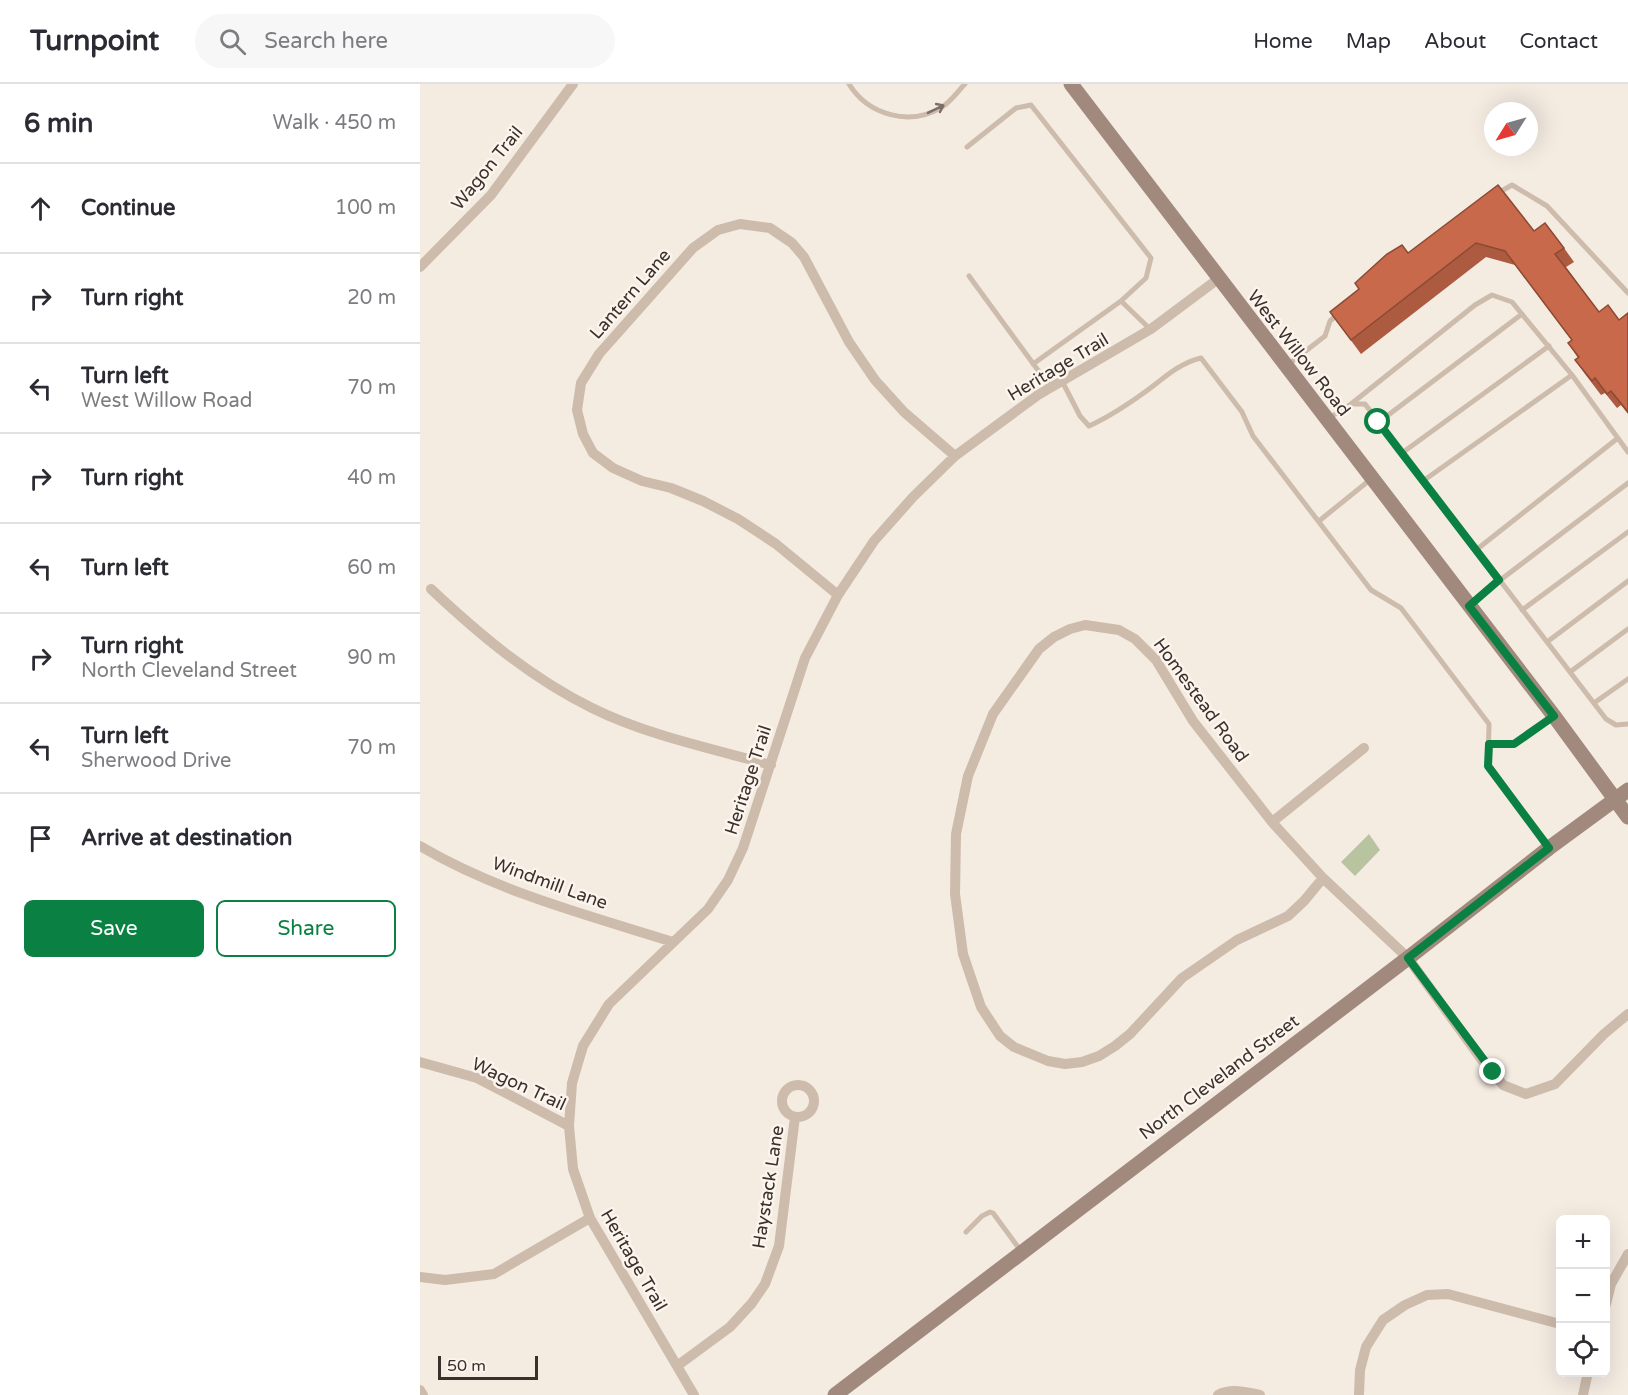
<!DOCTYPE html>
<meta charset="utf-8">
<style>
:root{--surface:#fff;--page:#f7f7f7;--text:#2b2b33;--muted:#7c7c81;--line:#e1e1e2;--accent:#0b8043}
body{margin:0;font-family:"Varela Round",sans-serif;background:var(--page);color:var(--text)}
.controls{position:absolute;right:18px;bottom:18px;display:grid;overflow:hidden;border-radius:9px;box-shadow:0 6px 24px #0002}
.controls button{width:54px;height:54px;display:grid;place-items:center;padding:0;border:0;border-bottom:2px solid var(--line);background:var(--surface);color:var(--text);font:30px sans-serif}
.compass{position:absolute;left:1064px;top:18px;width:54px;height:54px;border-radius:50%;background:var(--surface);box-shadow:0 6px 24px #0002;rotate:233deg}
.scale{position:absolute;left:18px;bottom:15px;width:100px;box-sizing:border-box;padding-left:6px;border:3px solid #3b302b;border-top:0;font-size:16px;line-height:21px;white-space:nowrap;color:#3b302b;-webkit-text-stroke:4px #fbf5ee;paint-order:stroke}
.stop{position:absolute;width:18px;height:18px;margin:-14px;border:4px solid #0b8043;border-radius:50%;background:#fff}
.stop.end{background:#0b8043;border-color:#fff;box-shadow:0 2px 6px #0008}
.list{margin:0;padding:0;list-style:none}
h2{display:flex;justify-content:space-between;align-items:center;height:78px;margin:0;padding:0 24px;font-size:26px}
h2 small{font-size:20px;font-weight:400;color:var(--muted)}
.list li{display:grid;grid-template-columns:39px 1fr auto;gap:18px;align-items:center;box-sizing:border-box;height:90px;padding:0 24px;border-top:2px solid var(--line)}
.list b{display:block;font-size:22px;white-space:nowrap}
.list p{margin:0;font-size:20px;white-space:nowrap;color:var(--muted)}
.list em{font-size:20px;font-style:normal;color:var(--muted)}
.actions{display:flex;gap:12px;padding:18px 24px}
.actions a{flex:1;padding:14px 0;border:2px solid var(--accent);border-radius:9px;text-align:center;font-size:21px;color:var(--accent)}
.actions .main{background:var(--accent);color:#fff}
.icon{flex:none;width:33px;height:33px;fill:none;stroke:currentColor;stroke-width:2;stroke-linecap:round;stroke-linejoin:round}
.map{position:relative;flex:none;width:1208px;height:1311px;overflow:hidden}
header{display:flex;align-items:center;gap:36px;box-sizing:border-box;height:84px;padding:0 30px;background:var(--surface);border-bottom:2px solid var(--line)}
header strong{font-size:28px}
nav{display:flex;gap:33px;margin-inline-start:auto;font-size:21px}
.search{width:420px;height:54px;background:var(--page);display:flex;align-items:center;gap:15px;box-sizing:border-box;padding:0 21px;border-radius:33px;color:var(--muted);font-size:22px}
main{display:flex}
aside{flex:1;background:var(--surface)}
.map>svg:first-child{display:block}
.green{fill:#b8c4a0}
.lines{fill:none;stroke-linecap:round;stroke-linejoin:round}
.lane{stroke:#cdbbac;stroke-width:5}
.street{stroke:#cdbbac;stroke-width:10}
.secondary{stroke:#a18a7d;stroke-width:15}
.wall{fill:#ac5a40}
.building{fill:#c8694b;stroke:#8c4a34;stroke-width:1.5}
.oneway{stroke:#7d6f65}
.route{stroke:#0b8043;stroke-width:8}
.labels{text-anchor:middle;stroke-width:5;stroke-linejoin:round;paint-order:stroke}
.street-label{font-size:18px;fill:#3b302b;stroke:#fbf5ee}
</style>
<header>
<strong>Turnpoint</strong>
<div class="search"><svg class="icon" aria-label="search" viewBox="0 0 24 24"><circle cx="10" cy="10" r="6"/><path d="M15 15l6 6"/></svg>Search here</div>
<nav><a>Home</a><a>Map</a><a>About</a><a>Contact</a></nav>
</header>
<main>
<aside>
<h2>6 min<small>Walk · 450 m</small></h2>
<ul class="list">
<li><svg class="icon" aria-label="ahead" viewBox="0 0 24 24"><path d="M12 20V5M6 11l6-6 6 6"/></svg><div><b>Continue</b></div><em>100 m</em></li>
<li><svg class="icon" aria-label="right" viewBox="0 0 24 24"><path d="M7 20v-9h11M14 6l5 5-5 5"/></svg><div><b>Turn right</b></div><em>20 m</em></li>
<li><svg class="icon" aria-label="left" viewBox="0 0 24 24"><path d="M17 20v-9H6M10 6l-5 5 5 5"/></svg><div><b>Turn left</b><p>West Willow Road</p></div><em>70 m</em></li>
<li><svg class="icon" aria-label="right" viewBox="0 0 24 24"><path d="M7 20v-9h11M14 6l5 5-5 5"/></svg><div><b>Turn right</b></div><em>40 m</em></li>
<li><svg class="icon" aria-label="left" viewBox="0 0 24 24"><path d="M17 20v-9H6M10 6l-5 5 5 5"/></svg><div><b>Turn left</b></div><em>60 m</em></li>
<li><svg class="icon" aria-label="right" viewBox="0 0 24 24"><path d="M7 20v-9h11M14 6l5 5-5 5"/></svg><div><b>Turn right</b><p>North Cleveland Street</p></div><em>90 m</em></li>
<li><svg class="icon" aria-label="left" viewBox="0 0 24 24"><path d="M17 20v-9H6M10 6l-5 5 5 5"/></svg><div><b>Turn left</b><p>Sherwood Drive</p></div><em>70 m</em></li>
<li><svg class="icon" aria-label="arrive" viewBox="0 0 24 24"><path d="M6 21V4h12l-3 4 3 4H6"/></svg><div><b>Arrive at destination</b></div></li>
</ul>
<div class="actions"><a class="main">Save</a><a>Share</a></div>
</aside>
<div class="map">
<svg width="1208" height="1311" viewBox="0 0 1208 1311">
<rect width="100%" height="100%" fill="#f4ebe1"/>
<path class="green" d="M 949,750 L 960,766 L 935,792 L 921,778 Z"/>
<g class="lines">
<path class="lane" d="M 429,0 C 448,31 490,43 522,23 C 531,18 538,7 545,0
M 547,63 L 596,24 L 611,21 L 731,174 L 726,194 L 701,217
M 1078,109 L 1092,101 L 1127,122 L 1208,209
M 549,192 L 631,304
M 613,280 L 701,217 L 730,245
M 869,280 L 905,252 L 910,237 L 918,230
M 642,297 L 660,332 L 669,342 C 689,333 707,321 725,308 C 743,295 759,279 781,274 L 822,328 L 833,352 L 951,506 L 981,524 L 1069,640 L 1068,682 L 1128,762
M 931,320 L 1055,221 L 1072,211 L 1092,218 L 1152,291 L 1208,368
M 909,334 L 931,320 L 945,320 L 1186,635 L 1196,641 L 1208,640
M 959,338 L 1102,230
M 982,369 L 1129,262
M 1003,397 L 1152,291
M 899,437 L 951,395
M 1056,466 L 1198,354
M 1050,521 L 1079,497 L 1208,399
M 1102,526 L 1208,448
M 1127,558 L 1208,497
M 1150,588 L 1208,545
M 1174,619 L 1208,595
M 1069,661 L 1094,660 L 1132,633
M 546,1148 L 562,1132 L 570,1128 L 573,1129 L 601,1167"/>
<path class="street" d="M 0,183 L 71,111 L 153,0
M 11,505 C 60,551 111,594 172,624 C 226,651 293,665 351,681
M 418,511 L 356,460 L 318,435 L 283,417 L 251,404 L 222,397 L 193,384 L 173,369 L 163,350 L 157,326 L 161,299 L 179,270 L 273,164 L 298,146 L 320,140 L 350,144 L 372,159 L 384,173 L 429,258 L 455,296 L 484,328 L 535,372
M 852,738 L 944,664
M 0,762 C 78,808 167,831 253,858
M 903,794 L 884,817 L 868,832 L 817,856 L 762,894 L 710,950 L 695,962 L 679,972 L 662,978 L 645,980 L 628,977 L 594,963 L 580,952 L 561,923 L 543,870 L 535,810 L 536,750 L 548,692 L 573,630 L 619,565 L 634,553 L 650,545 L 665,541 L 699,546 L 715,555 L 736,576 L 773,637 L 852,738 L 903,794 L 988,874 L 1062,976 L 1083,1001 L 1106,1010 L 1135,1000 L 1184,950 L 1208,930
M 0,978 L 57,994 L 149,1042
M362 1017a16 16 0 1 1 32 0a16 16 0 1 1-32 0Z
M 0,1193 L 25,1196 L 74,1190 L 170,1134
M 1186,1220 L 1191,1200 L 1208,1170
M 257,1282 L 310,1243 L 332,1219 L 345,1200 L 359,1162 L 375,1033
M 0,1306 L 3,1311
M 274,1311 L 170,1134 L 153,1085 L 149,1042 L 152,999 L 163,962 L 189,920 L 288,825 L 308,796 L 323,764 L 385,574 L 418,511 L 454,457 L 493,413 L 535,372 L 618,311 L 731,245 L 798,195
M 798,1311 C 810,1304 827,1308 840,1311
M 939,1311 L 940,1286 L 946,1263 L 963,1236 L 985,1221 L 1007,1211 L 1028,1210 L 1140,1240
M 1163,1311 L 1168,1288"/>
<path class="secondary" d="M 651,0 L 1134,632 L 1208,733
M 415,1311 L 988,874 L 1129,764 L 1208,706"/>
</g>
<path class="wall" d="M 1114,147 L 1144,164 L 1154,178 L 1146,183 L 1179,228 L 1199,236 L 1208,229 L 1208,330 L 1201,321 L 1197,324 L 1185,309 L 1181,311 L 1165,290 L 1155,276 L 1158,274 L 1148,259 L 1152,256 L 1095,181 L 1066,173 L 941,270 L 910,228 L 988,169 Z"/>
<path class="building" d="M 1078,101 L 1114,147 L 1125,139 L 1144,164 L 1135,170 L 1179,228 L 1188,221 L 1199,236 L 1208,229 L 1208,328 L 1191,307 L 1187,310 L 1175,294 L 1172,297 L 1155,276 L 1159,273 L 1148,259 L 1152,256 L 1085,167 L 1056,159 L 931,256 L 910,228 L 939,205 L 935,199 L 967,170 L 982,161 L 988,169 Z"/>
<defs><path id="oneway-shaft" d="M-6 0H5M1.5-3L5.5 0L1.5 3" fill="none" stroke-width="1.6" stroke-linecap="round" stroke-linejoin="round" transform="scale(1.5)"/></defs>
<use class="oneway" href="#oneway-shaft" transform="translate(516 25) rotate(-26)"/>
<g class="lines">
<path class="route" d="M 958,338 L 1079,496 L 1049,522 L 1134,632 L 1094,660 L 1069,660 L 1068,682 L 1129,764 L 988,874 L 1073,988"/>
</g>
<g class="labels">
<g class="street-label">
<text transform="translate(67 84) rotate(-51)" y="6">Wagon Trail</text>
<text transform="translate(210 210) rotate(-49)" y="6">Lantern Lane</text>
<text transform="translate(879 269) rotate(52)" y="6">West Willow Road</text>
<text transform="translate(638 283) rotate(-31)" y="6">Heritage Trail</text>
<text transform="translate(781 616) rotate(54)" y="6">Homestead Road</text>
<text transform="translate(328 696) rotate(-72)" y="6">Heritage Trail</text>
<text transform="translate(130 799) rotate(20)" y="6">Windmill Lane</text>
<text transform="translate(799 993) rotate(-37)" y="6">North Cleveland Street</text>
<text transform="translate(99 1000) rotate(25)" y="6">Wagon Trail</text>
<text transform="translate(348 1103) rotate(-81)" y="6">Haystack Lane</text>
<text transform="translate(214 1176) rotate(60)" y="6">Heritage Trail</text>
</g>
</g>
</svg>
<div class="controls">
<button>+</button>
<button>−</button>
<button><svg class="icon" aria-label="locate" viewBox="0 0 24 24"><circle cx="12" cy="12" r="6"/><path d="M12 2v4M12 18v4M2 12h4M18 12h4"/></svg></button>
</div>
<svg class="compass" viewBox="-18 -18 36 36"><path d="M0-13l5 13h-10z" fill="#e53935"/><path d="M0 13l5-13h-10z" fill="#7c7c81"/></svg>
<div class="scale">50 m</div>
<div class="stop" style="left:958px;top:338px"></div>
<div class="stop end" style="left:1073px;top:988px"></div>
</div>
</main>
